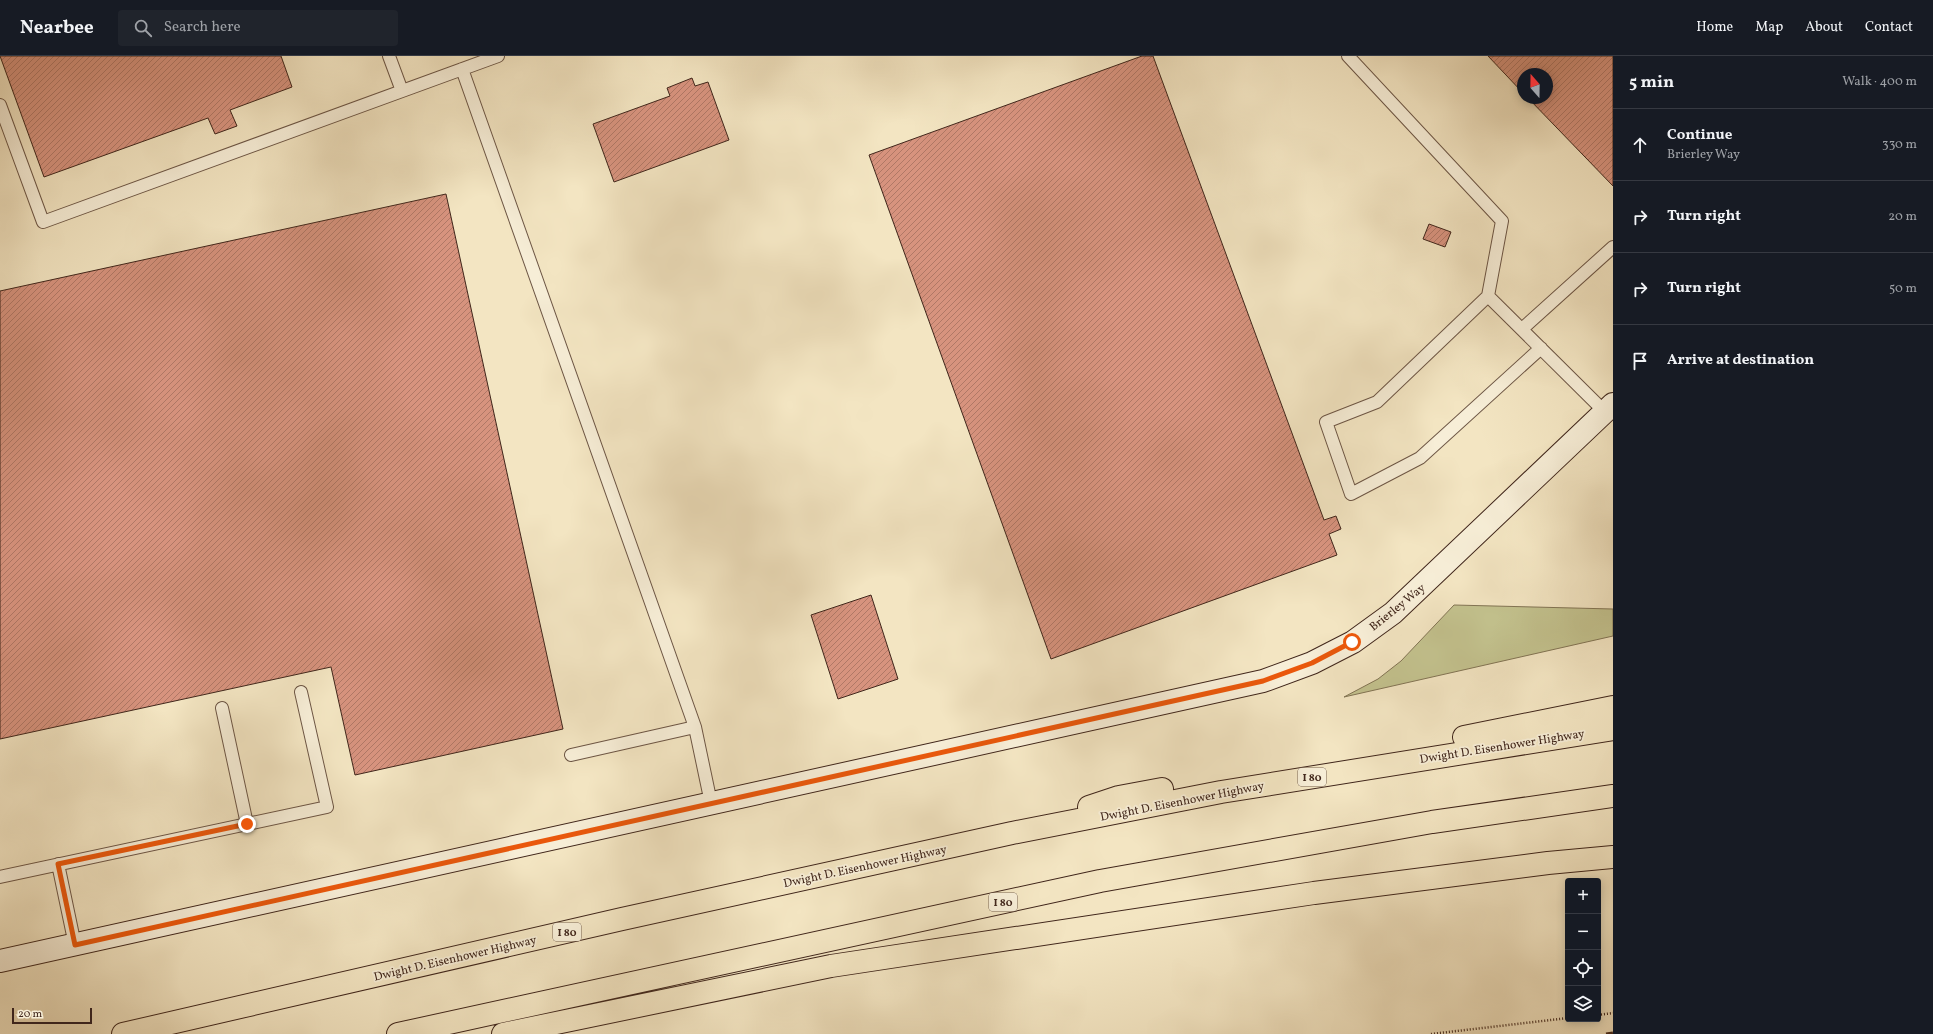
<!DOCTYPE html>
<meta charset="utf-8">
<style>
:root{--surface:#171b24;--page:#20242c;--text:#f1f3f6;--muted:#9ea1a6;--line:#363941}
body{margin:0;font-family:Vollkorn,serif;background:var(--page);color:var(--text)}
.controls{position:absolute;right:12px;bottom:12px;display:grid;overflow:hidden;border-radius:4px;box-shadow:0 2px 10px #0003}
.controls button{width:36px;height:36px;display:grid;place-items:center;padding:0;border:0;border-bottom:1px solid var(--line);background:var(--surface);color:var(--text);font:20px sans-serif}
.compass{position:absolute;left:1517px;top:12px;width:36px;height:36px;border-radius:50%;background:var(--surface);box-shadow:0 2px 10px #0003;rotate:340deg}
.scale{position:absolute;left:12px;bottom:10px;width:80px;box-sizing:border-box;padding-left:4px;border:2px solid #40261b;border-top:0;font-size:11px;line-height:14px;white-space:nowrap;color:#40261b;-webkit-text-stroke:3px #f7eed7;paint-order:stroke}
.stop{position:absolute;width:12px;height:12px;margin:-9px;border:3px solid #ea580c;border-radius:50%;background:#fff}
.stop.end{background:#ea580c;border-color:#fff;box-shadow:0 1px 4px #0008}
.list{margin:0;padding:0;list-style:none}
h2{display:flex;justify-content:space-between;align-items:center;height:52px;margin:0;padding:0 16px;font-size:17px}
h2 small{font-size:13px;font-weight:400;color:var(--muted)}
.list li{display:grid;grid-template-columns:26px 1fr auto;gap:12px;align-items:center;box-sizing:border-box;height:72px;padding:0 16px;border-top:1px solid var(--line)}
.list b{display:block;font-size:15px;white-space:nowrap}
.list p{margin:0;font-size:13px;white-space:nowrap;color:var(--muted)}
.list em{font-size:13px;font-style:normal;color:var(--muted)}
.icon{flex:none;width:22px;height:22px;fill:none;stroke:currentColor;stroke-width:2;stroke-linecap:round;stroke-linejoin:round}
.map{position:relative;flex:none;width:1613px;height:978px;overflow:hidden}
header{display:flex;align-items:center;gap:24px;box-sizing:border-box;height:56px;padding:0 20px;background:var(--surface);border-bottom:1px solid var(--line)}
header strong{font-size:19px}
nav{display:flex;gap:22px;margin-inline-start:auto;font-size:14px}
.search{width:280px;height:36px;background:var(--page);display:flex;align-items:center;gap:10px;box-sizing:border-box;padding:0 14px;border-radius:4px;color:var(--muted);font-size:15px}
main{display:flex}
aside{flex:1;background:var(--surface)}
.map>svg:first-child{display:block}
.grass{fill:#c3c28e;stroke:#827454}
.building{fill:url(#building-hatch);stroke:#40261b}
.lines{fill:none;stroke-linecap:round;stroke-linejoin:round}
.lane-casing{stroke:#6d5645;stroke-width:14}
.secondary-casing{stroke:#40261b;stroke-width:24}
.highway-casing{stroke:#40261b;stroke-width:24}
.path{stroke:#40261b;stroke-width:2.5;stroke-dasharray:1 2;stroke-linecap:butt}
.lane{stroke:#f7eed7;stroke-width:12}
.secondary{stroke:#f7eed7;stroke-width:22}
.highway{stroke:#f3e5c2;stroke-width:22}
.rail{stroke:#40261b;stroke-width:3;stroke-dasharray:7 7;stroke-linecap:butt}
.route{stroke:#ea580c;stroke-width:5}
.labels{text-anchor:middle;stroke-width:3.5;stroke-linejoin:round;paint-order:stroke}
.shield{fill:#f7eed7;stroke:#776253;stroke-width:1}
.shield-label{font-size:11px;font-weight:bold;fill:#40261b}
.street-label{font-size:12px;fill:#40261b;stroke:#f7eed7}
</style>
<header>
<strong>Nearbee</strong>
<div class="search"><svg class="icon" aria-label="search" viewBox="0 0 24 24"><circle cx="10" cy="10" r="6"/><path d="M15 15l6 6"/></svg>Search here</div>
<nav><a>Home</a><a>Map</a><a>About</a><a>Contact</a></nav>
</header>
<main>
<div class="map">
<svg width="1613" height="978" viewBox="0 0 1613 978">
<defs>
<pattern id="building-hatch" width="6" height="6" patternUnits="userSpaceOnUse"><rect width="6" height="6" fill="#d7937e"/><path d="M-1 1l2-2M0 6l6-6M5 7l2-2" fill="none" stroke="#b07866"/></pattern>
</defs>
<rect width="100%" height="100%" fill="#f3e5c2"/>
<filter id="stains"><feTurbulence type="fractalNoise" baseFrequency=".005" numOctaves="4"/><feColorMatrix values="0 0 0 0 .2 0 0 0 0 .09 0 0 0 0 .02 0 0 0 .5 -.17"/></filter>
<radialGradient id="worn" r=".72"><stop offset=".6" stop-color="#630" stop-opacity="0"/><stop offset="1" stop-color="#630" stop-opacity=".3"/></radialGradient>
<path class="grass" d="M 1454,549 L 1613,553 L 1613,580 L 1344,641 L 1378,623 L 1401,605 Z"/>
<path class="building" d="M 0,0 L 281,0 L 292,31 L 230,54 L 237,70 L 215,78 L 208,62 L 44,121 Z
M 1142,0 L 1153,0 L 1324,464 L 1336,460 L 1341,473 L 1329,478 L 1337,499 L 1051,603 L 869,99 Z
M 1488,0 L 1613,0 L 1613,130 L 1528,42 L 1547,42 L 1547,18 L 1523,18 L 1523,37 Z
M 692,22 L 695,30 L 708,26 L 729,84 L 614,126 L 593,68 L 670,40 L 667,32 Z
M 446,138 L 563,673 L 355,719 L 331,611 L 0,683 L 0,235 Z
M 1429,168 L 1451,176 L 1445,191 L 1423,183 Z
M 871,539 L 898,623 L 838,643 L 811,559 Z"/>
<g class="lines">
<defs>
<path id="lane" d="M 389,0 L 402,35
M 1348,0 L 1502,165 L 1488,240
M 462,13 L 695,671 L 711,747
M 0,49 L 43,166 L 498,0
M 1522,273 L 1613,191
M 1541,292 L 1420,402 L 1351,438 L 1326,366 L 1377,346 L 1488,240 L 1605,356
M 222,652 L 247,768
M 571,699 L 695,671
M 58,808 L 75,889
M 0,821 L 327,751 L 301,636"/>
<path id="secondary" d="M 0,905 L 1263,625 L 1312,607 L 1353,586 L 1393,557 L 1613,348"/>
<path id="highway" d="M 1464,681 L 1613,651
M 1089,751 L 1119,741 L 1162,733
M 123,978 L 622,863 L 1012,777 L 1221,736 L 1613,673
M 398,978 L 1100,825 L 1432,766 L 1613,740
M 503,978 L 831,910 L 1314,837 L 1548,807 L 1613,801"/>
</defs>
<use href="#lane" class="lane-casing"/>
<use href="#secondary" class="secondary-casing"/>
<use href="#highway" class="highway-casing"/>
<path class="path" d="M 1598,959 L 1613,957
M 1431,978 L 1568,962"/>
<use href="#lane" class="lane"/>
<use href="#secondary" class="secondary"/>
<use href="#highway" class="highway"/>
<path class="rail" d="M 1606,978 L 1613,977"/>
</g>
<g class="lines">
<path class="route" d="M 247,768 L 58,808 L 75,889 L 1263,625 L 1312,607 L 1352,586"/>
</g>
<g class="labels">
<g class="shield">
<rect x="1298" y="712" width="28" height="18" rx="3"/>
<rect x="989" y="837" width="28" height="18" rx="3"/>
<rect x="553" y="867" width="28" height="18" rx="3"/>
</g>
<g class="shield-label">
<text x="1312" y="725">I 80</text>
<text x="1003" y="850">I 80</text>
<text x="567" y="880">I 80</text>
</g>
<g class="street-label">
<text transform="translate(1397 551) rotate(-39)" y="4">Brierley Way</text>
<text transform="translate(1502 690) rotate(-9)" y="4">Dwight D. Eisenhower Highway</text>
<text transform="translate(1182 745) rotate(-11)" y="4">Dwight D. Eisenhower Highway</text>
<text transform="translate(865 810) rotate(-12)" y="4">Dwight D. Eisenhower Highway</text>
<text transform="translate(455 902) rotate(-13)" y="4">Dwight D. Eisenhower Highway</text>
</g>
</g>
<rect width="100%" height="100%" filter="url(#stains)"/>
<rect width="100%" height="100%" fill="url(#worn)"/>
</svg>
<div class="controls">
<button>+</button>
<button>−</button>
<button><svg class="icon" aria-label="locate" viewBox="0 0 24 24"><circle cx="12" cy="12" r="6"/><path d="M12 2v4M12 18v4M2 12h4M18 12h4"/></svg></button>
<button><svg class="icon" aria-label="layers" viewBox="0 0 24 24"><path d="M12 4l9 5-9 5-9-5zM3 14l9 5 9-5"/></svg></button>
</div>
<svg class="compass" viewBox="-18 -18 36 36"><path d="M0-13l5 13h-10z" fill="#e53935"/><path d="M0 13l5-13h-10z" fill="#9ea1a6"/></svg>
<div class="scale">20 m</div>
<div class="stop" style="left:1352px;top:586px"></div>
<div class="stop end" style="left:247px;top:768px"></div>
</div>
<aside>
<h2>5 min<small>Walk · 400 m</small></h2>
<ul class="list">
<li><svg class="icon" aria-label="ahead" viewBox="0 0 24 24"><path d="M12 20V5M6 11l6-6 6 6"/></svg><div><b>Continue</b><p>Brierley Way</p></div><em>330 m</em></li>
<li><svg class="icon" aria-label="right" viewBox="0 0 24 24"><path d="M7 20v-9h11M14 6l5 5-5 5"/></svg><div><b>Turn right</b></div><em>20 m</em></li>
<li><svg class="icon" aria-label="right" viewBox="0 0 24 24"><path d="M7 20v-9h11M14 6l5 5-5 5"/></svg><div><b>Turn right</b></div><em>50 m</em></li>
<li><svg class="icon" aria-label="arrive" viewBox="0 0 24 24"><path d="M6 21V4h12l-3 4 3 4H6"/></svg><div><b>Arrive at destination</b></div></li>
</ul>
</aside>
</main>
